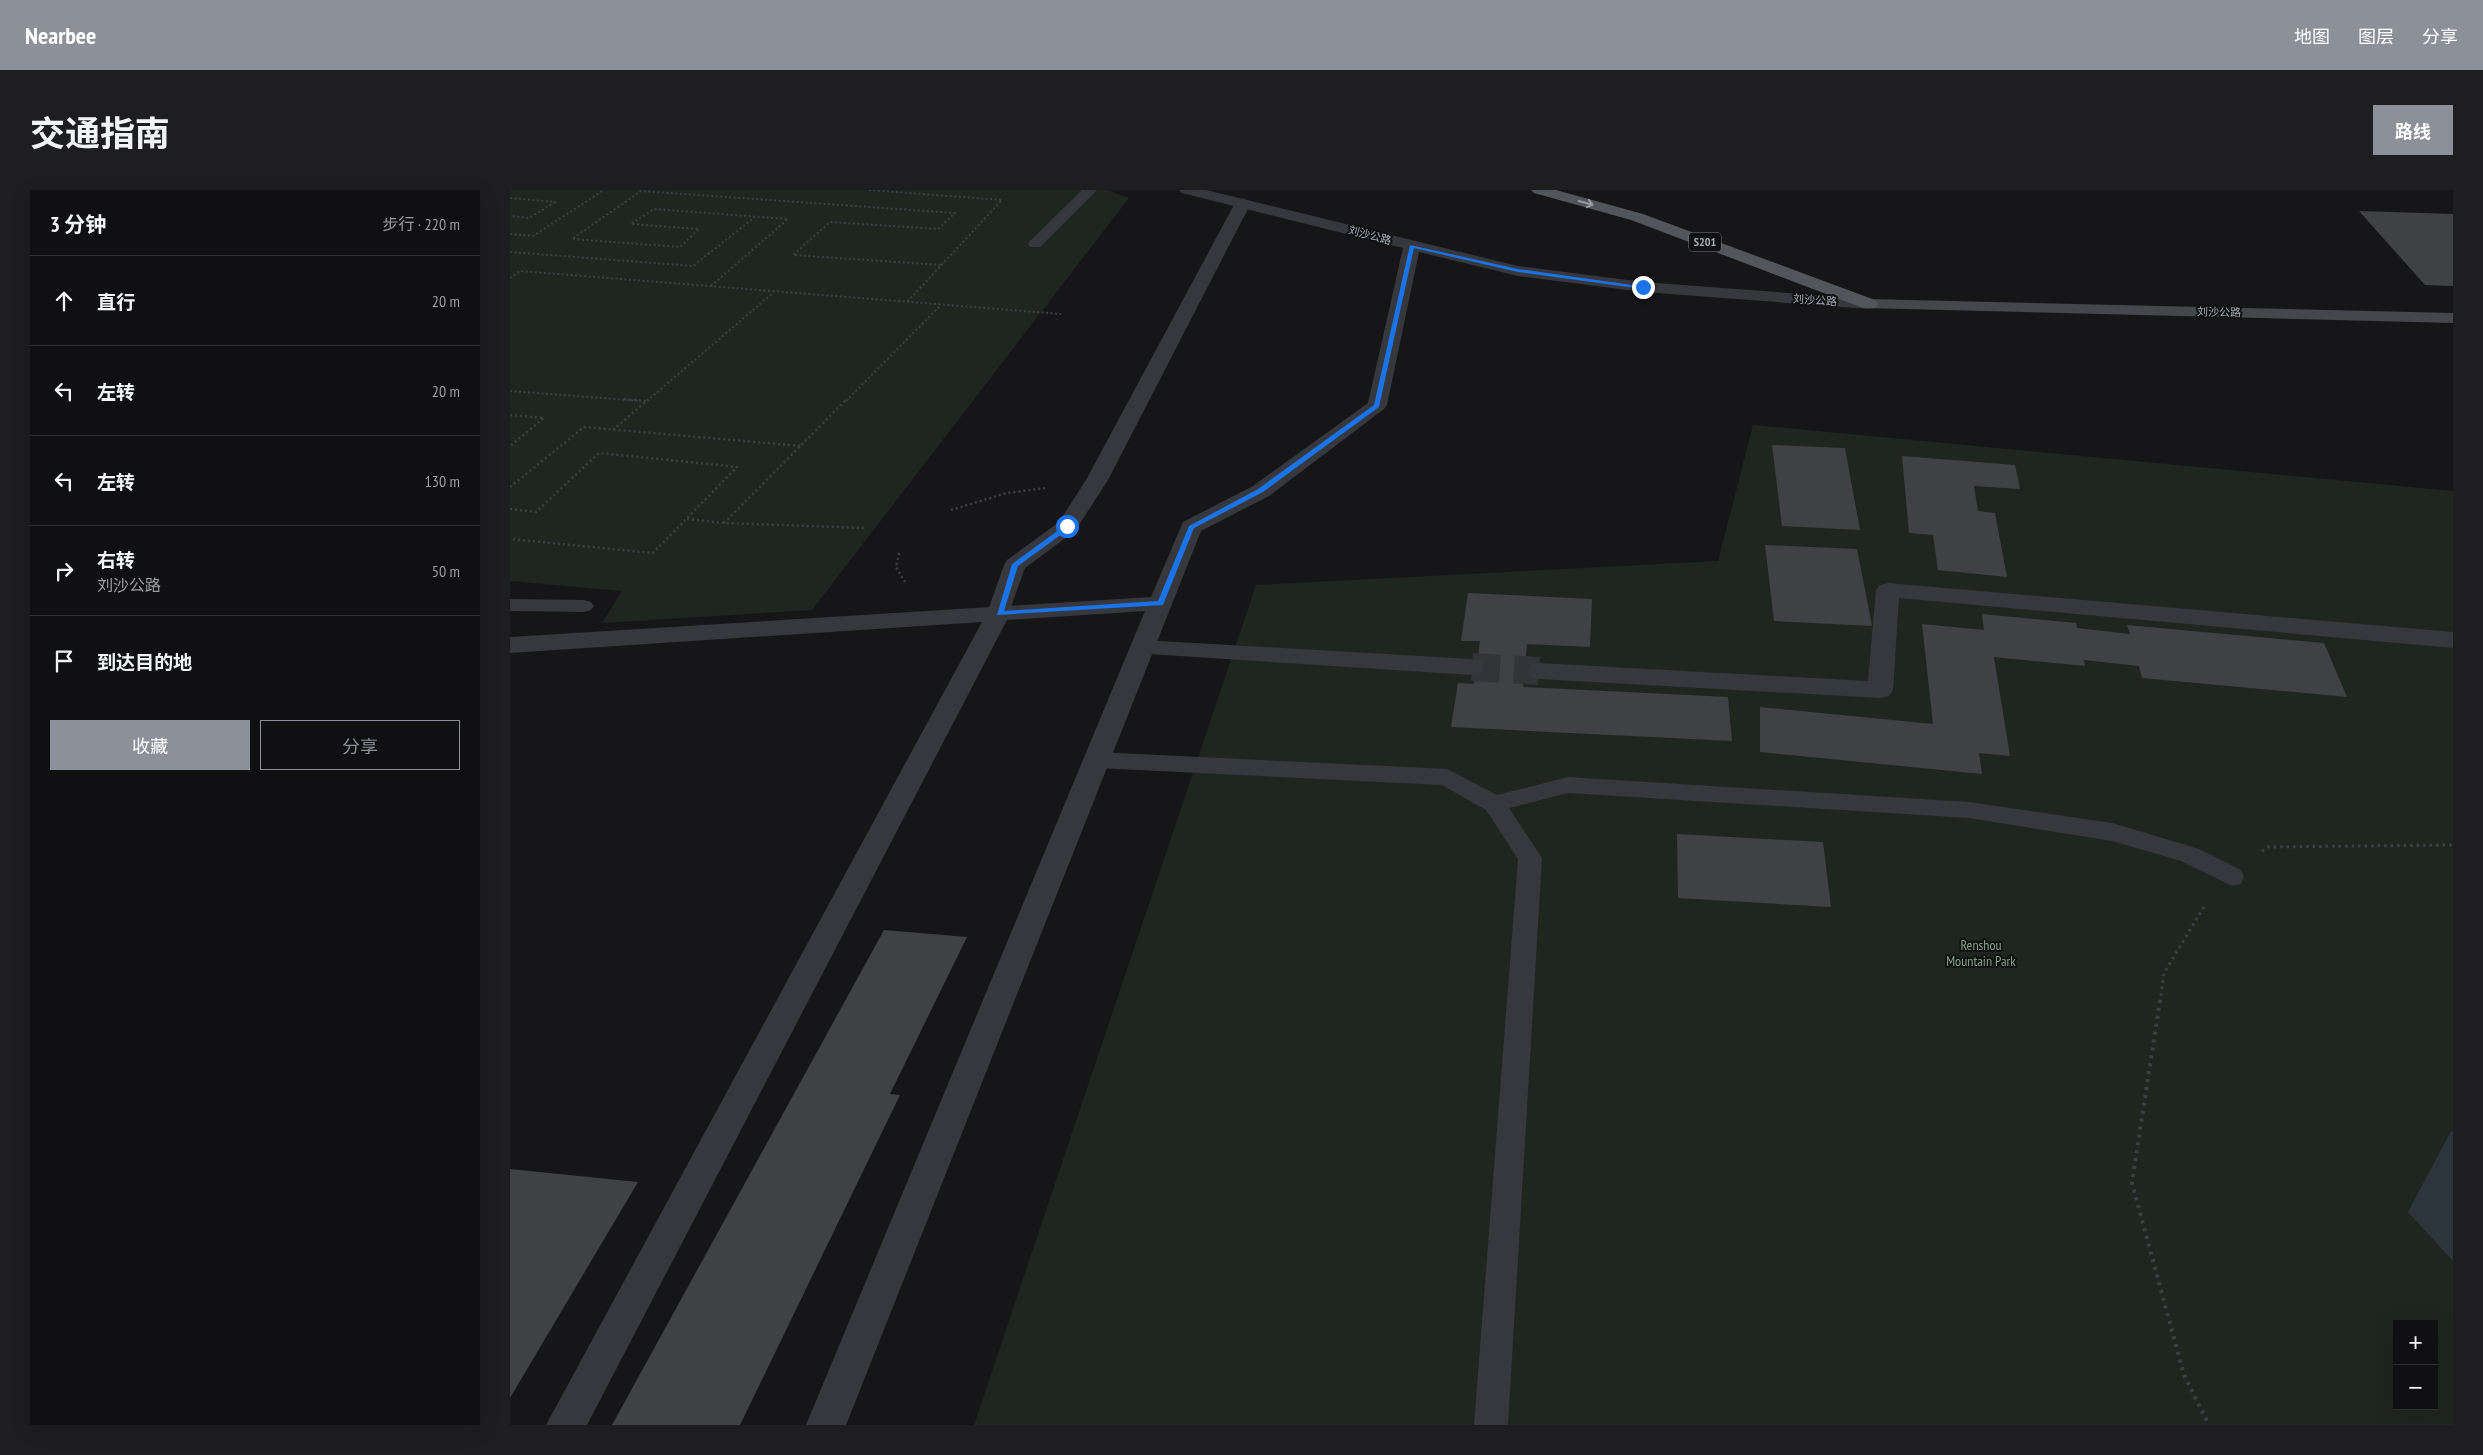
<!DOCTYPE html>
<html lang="zh">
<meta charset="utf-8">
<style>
:root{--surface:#101012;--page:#1e1e20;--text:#f1f3f6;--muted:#9c9d9f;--line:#303032;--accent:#8c9099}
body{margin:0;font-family:"PT Sans Narrow","Noto Sans SC",sans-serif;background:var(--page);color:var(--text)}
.controls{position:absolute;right:15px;bottom:15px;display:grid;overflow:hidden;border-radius:0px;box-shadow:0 5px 20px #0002}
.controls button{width:45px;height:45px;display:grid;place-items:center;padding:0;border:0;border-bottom:1px solid var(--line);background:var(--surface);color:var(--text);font:25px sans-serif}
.stop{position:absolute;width:15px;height:15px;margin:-11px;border:4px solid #1a73e8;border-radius:50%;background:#fff}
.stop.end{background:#1a73e8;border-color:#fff;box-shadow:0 1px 5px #0008}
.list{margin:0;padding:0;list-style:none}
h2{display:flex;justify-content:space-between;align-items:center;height:65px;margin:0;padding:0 20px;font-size:21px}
h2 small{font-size:16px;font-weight:400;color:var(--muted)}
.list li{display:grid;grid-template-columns:32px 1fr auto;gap:15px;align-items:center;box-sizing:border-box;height:90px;padding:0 20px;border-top:1px solid var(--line)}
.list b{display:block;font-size:19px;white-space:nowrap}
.list p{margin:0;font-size:16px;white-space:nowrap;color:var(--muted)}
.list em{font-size:16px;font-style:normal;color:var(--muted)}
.actions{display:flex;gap:10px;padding:15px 20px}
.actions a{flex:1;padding:11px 0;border:1px solid var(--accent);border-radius:0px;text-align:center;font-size:18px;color:var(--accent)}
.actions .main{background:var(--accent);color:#fff}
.icon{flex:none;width:28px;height:28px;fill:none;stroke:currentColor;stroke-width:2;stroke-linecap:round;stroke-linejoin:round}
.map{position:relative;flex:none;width:1943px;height:1235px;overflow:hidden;border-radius:0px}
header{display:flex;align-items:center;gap:30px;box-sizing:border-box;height:70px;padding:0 25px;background:var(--accent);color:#fff}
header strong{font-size:24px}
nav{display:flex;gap:28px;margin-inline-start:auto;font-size:18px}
.intro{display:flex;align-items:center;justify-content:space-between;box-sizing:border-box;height:120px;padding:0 30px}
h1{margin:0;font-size:35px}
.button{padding:12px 22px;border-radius:0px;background:var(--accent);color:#fff;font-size:18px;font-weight:700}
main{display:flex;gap:30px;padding:0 30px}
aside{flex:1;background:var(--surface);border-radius:0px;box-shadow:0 5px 20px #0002}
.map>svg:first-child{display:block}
.green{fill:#1e261f;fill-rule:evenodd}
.water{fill:#2c353c}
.building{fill:#404145}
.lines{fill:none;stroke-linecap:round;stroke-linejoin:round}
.pedestrian-tunnel{stroke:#333438;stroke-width:28;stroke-dasharray:28 14;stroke-linecap:butt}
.path-far3{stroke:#3d3f44;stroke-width:2;stroke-dasharray:2 2.5;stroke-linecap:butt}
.path-far2{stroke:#3d3f44;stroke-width:2.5;stroke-dasharray:2 3;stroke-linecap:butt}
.path-far1{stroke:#3d3f44;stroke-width:3;stroke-dasharray:2.5 4;stroke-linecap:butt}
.path{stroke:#3d3f44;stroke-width:4;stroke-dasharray:3 5;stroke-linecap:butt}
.service{fill:#37383d;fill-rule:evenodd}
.pedestrian{fill:#37383d;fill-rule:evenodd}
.minor{fill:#37383d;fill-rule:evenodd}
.secondary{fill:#45474d;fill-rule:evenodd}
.primary{fill:#53555c;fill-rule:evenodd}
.oneway{stroke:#979ba6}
.route{fill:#1a73e8}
.labels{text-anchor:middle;stroke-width:4;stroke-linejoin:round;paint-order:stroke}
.far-street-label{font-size:11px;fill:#a8adb8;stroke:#111113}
.shield{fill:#111113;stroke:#7b7e86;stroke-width:1}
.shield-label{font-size:12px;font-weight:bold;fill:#a8adb8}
.park-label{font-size:14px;fill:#7fa381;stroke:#111113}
</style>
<header>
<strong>Nearbee</strong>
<nav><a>地图</a><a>图层</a><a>分享</a></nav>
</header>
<div class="intro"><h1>交通指南</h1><a class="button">路线</a></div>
<main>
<aside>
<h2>3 分钟<small>步行 · 220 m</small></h2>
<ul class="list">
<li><svg class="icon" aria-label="ahead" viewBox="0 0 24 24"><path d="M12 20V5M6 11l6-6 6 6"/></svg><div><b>直行</b></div><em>20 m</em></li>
<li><svg class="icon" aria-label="left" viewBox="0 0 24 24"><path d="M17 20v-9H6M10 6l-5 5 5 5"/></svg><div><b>左转</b></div><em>20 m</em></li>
<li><svg class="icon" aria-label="left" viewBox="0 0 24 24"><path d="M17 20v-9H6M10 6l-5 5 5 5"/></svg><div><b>左转</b></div><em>130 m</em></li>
<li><svg class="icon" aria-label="right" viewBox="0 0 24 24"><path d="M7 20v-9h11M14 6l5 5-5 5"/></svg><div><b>右转</b><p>刘沙公路</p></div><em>50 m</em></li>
<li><svg class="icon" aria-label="arrive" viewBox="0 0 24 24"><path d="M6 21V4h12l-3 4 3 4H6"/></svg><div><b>到达目的地</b></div></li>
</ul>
<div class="actions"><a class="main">收藏</a><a>分享</a></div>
</aside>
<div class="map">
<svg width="1943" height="1235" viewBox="0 0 1943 1235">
<rect width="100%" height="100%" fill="#161618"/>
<path class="green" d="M 0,0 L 597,0 L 619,8 L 302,420 L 92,433 L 112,401 L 0,391 Z
M 1243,235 L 1943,301 L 1943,1235 L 464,1235 L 746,395 L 1208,371 ZM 1887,1134 L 1924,1134 L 1924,1216 L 1887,1216 Z"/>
<path class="water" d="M 1941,941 L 1943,942 L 1943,1071 L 1898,1022 Z"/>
<path class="building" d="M 1849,21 L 1943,24 L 1943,96 L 1915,95 Z
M 1262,255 L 1335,258 L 1350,340 L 1272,336 Z
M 1392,266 L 1505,275 L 1510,299 L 1464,296 L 1468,321 L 1485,323 L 1497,387 L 1428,380 L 1423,345 L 1399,343 Z
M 1255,355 L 1347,359 L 1362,436 L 1264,431 Z
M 958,403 L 1082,409 L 1080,457 L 1017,454 L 1013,497 L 1218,507 L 1222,551 L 941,537 L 948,493 L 964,494 L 970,451 L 951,451 Z
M 1472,424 L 1566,433 L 1567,438 L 1620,444 L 1617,435 L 1814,453 L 1837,507 L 1632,488 L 1629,476 L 1574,470 L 1575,476 L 1484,467 L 1500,566 L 1469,563 L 1472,584 L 1250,562 L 1250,517 L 1423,534 L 1412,434 L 1474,440 Z
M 1167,644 L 1313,652 L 1321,717 L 1168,708 Z
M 374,740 L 457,747 L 380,904 L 390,905 L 230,1235 L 102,1235 Z
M 0,979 L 128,992 L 0,1208 Z"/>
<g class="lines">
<path class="pedestrian-tunnel" d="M 962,477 L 1029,481"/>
<path class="path-far3" d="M 359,0 L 492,10 L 397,112
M 0,8 L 45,12 L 19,28 L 0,26
M 0,44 L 23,46 L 94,0
M 0,62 L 183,76 L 245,27
M 0,88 L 10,81 L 551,124
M 201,96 L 278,29 L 144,19 L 121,34 L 189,39 L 170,57 L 62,49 L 131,1 L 445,23 L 428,39 L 320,32 L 283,65 L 431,75
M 0,201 L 131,211
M 137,211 L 264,102
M 336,211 L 431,115"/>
<path class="path-far2" d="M 114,209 L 136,211
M 0,225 L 34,228 L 0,256
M 103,240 L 139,209
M 0,297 L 74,237 L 291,256
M 0,319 L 26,322 L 89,263 L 227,277 L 143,363 L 0,349
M 441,320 L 497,303 L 535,298
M 177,329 L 214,333 L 356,338
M 214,333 L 337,209
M 389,363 L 386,377 L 395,392"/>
<path class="path-far1" d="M 1752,661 L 1757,657 L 1943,655
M 1650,812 L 1654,783 L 1695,715"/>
<path class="path" d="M 1650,810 L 1622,993 L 1674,1185 L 1699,1235"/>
<path class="service" d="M 572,0 L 587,0 L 530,57 L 520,57 L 518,54 L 520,51 Z
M 0,409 L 74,410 L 81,412 L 84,416 L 81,420 L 74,422 L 0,421 Z
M 587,562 L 937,579 L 987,605 L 1058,587 L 1459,612 L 1602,633 L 1689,659 L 1731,680 L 1734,687 L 1731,694 L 1722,696 L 1671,671 L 1602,651 L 1459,628 L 1058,603 L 999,618 L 1032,668 L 998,1235 L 964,1235 L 1008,669 L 976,620 L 932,595 L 587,578 L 579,576 L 576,570 L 579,564 Z"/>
<path class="pedestrian" d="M 733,8 L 741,13 L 598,290 L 565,341 L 515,378 L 497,428 L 489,430 L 481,428 L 477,423 L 494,375 L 497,370 L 549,332 L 576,290 L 725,13 Z
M 1378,393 L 1943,442 L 1943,458 L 1389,408 L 1383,500 L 1379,506 L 1370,508 L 1029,489 L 1020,487 L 1017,481 L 1020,475 L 1029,473 L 1358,491 L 1366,400 L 1370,395 Z
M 632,450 L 962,469 L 971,471 L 974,477 L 971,483 L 962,485 L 623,463 L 620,458 L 623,453 Z"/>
<path class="minor" d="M 669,0 L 696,0 L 1008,76 L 1133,92 L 1359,109 L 1365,110 L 1368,114 L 1365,118 L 1359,119 L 1133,102 L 1008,86 L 909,62 L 877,215 L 874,219 L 759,306 L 691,341 L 336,1235 L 296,1235 L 635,421 L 497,430 L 77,1235 L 36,1235 L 472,432 L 0,463 L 0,447 L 641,407 L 673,332 L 743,296 L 858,213 L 893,58 L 672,3 Z"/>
<path class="secondary" d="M 1359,109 L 1943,123 L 1943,133 L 1353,118 L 1350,114 L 1353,110 Z"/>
<path class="primary" d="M 1021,0 L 1046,0 L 1133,24 L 1365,110 L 1368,114 L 1365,118 L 1353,118 L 1121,30 L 1024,3 Z"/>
</g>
<defs><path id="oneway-shaft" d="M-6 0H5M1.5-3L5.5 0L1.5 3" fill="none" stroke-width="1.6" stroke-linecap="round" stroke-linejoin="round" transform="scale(1.25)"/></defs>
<use class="oneway" href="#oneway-shaft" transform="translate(1076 13) rotate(15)"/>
<path class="route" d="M 900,55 L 1008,79 L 1136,97 L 1133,99 L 1008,82 L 904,58 L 869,217 L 753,302 L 684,338 L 653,415 L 487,425 L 502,374 L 557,334 L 560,338 L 508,376 L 494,421 L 648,411 L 679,336 L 748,299 L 864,215 Z"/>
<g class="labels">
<g class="far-street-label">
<text transform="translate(860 45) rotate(15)" y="4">刘沙公路</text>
<text transform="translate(1305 110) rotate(4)" y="4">刘沙公路</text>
<text transform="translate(1709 122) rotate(1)" y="4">刘沙公路</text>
</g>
<rect class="shield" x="1179" y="42.5" width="32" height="19" rx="4"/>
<g class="shield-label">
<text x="1195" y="56">S201</text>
</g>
<g class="park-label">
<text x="1471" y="760">Renshou<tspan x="1471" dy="16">Mountain Park</tspan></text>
</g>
</g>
</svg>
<div class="controls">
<button>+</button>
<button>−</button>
</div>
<div class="stop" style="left:557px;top:336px"></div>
<div class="stop end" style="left:1133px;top:97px"></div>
</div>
</main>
